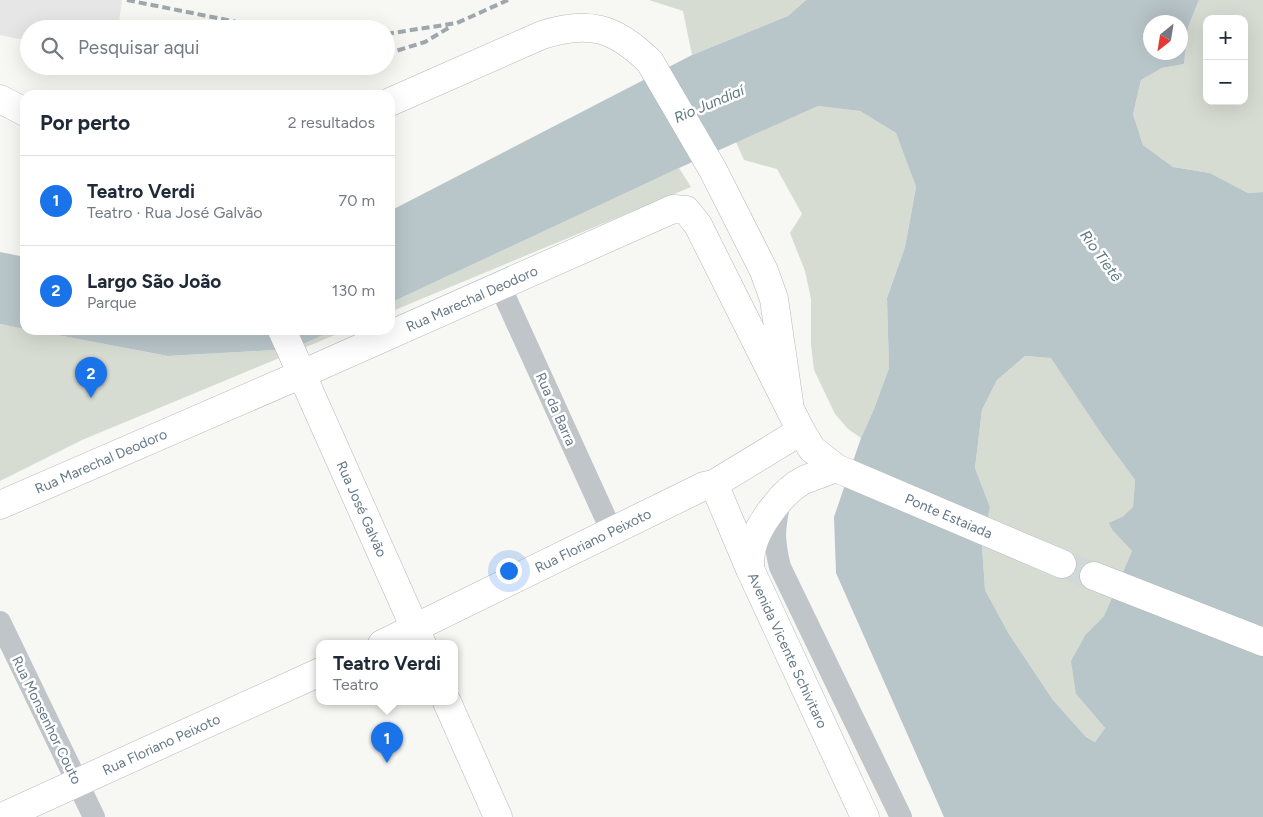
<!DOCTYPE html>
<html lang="pt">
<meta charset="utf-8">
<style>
:root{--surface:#fff;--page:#f2f2f3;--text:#1f2937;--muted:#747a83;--line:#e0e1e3;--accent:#1a73e8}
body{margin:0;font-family:Figtree,sans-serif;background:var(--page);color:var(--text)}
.controls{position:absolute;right:15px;top:15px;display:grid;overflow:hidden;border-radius:10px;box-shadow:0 5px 20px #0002}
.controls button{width:45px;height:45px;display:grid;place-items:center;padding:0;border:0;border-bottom:1px solid var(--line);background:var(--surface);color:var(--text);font:25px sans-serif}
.compass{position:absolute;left:1143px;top:15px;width:45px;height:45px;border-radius:50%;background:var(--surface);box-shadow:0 5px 20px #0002;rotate:210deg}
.you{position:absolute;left:508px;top:570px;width:18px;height:18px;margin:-12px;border:4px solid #fff;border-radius:50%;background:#1a73e8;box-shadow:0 0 0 8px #1a73e833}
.badge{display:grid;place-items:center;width:32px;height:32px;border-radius:50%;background:var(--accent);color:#fff;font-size:16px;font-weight:700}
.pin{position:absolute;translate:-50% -41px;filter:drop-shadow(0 1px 2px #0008)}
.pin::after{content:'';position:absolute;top:26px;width:18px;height:15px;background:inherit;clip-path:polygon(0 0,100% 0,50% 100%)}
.popup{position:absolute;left:316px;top:640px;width:142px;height:65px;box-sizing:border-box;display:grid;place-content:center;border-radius:10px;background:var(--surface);filter:drop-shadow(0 1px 4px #0005);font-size:16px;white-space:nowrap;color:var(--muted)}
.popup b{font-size:19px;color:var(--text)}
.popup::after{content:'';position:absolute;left:50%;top:100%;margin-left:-10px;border:10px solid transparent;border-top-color:var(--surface)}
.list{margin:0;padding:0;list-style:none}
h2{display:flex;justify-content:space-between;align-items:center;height:65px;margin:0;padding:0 20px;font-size:21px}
h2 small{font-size:16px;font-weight:400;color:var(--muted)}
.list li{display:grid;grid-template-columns:32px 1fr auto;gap:15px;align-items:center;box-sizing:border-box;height:90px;padding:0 20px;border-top:1px solid var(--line)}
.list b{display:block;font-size:19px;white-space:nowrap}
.list p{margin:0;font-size:16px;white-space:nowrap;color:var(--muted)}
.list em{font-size:16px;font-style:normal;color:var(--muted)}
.icon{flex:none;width:28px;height:28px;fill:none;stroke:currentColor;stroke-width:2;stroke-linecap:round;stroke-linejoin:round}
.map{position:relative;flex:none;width:1263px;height:817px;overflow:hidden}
.search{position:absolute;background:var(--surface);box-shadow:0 5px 20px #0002;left:20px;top:20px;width:375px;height:55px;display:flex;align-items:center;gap:12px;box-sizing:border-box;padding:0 18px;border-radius:28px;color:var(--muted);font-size:19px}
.panel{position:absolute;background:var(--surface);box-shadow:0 5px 20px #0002;left:20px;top:90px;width:375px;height:245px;border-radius:15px}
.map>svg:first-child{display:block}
.built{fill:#e5e6e5}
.green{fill:#d7dcd3;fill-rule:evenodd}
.water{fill:#b8c5c9;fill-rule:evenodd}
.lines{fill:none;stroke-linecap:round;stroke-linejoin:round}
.primary-tunnel{stroke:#d2d7d8;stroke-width:28;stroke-dasharray:28 14;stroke-linecap:butt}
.secondary-casing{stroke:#b2b9bd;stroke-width:29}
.primary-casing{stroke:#b3b9bd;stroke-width:29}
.street{stroke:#c0c5c9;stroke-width:22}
.secondary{stroke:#fff;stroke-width:28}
.primary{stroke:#fff;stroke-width:28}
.rail{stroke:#9fa7ad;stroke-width:4;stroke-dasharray:8 4;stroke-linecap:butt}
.labels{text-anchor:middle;stroke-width:5;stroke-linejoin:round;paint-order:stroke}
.street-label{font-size:14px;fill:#657886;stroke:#fff}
.water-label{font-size:15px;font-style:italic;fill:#617982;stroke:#fff}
</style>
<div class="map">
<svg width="1263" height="817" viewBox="0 0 1263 817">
<rect width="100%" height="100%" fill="#f7f7f4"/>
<path class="built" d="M 0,0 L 122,0 L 118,29 L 29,29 L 29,41 L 0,35 Z"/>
<path class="green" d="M 649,0 L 806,0 L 788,16 L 692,55 L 683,11 Z
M 1199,0 L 1263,0 L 1263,192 L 1248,193 L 1210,173 L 1173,167 L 1143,145 L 1133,114 L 1141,80 L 1162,68 L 1184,64 L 1188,27 ZM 1207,19 L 1244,19 L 1244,101 L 1207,101 Z
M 818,106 L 860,111 L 896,133 L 916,187 L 905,247 L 887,298 L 889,368 L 874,409 L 861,438 L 848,429 L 835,414 L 814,370 L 811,345 L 811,299 L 805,271 L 790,233 L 802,214 L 777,169 L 744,160 L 736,142 Z
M 679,168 L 691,187 L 390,312 L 390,303 Z
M 0,324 L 168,356 L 293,349 L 333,330 L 347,330 L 82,440 L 0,481 Z
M 1025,356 L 1052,358 L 1102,435 L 1135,480 L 1133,507 L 1122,517 L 1113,531 L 1132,551 L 1104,616 L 1086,634 L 1076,694 L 1105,728 L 1095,742 L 1086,737 L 1053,700 L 1009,634 L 985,590 L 982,546 L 990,507 L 975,468 L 982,410 L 997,380 Z"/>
<path class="water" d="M 806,0 L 1199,0 L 1188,27 L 1184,64 L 1162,68 L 1141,80 L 1133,114 L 1143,145 L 1173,167 L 1210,173 L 1248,193 L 1263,192 L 1263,817 L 944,817 L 836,573 L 834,517 L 861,438 L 874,409 L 889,368 L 887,298 L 905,247 L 916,187 L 896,133 L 860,111 L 818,106 L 679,168 L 390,303 L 390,211 L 692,55 L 788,16 ZM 1150,22 L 1180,22 L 1180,52 L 1150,52 ZM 1025,356 L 1051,358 L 1102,435 L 1135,480 L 1133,507 L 1122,517 L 1109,523 L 1113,531 L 1132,551 L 1104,616 L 1086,634 L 1071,661 L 1076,694 L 1105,728 L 1095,742 L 1086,737 L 1053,700 L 1009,634 L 985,590 L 982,546 L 990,507 L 975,468 L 982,410 L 997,380 Z
M 0,252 L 25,257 L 25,329 L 0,324 Z
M 31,330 L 333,330 L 293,349 L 168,356 Z"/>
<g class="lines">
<path class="primary-tunnel" d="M 1062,564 L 1094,576"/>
<defs>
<g id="secondary">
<path d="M 0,99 L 25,112"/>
<path d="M 390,102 L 542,35 C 588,20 615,27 650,62 L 713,170 L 764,271 L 774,299 L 789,402"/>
<path id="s1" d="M 282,330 L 422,644"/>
<path id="s2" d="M 714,484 L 750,569 L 865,817"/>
<path id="s3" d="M 382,644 L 704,486 L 714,484 L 801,431"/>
<path d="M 447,702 L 498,817"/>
<path id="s4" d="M 2,817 L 320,672"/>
</g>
<g id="primary">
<path id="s5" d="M 0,505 L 302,374 L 673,209 L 686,210 L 698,225 L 801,431 L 812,449 L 836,468 L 1062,564"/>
<path d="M 750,569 C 750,564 750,558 751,553 C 754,529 782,491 804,480 C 814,476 826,472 836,468"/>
<path d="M 1094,576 L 1263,642"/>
</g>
</defs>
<use href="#secondary" class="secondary-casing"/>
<use href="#primary" class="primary-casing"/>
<path class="street" d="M 500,286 L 612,532
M 780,501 C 774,528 773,539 780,567 L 901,817
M 0,622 L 94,817"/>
<use href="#secondary" class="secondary"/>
<use href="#primary" class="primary"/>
<path class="rail" d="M 127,0 L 252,25 L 278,29
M 386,34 L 457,23 L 508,0
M 386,54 L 425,42 L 450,27
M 314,73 L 344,66"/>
</g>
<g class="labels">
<g class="street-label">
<text dy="5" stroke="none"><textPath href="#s5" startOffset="515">Rua Marechal Deodoro</textPath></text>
<text transform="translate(556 409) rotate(66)" y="5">Rua da Barra</text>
<text dy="5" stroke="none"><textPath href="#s5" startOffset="110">Rua Marechal Deodoro</textPath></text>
<text dy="5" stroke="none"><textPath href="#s1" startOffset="196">Rua José Galvão</textPath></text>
<text dy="5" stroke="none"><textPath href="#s5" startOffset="1172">Ponte Estaiada</textPath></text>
<text dy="5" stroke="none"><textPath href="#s3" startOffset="235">Rua Floriano Peixoto</textPath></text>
<text dy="5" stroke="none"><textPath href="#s2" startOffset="182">Avenida Vicente Schivitaro</textPath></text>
<text transform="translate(47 720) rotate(64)" y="5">Rua Monsenhor Couto</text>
<text dy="5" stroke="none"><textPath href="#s4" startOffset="175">Rua Floriano Peixoto</textPath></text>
</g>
<g class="water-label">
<text transform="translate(709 104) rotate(-23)" y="5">Rio Jundiaí</text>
<text transform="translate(1101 256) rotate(54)" y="5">Rio Tietê</text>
</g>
</g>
</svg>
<div class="controls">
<button>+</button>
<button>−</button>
</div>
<svg class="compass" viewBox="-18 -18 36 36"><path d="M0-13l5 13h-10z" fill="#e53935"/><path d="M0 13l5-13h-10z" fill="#747a83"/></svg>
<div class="you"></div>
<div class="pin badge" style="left:387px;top:763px">1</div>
<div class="popup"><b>Teatro Verdi</b>Teatro</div>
<div class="pin badge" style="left:91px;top:398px">2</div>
<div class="search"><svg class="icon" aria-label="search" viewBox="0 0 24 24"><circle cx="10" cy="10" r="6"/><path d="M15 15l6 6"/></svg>Pesquisar aqui</div>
<section class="panel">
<h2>Por perto<small>2 resultados</small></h2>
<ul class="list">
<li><span class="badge">1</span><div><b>Teatro Verdi</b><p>Teatro · Rua José Galvão</p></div><em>70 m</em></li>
<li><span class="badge">2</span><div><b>Largo São João</b><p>Parque</p></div><em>130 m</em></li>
</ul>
</section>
</div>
